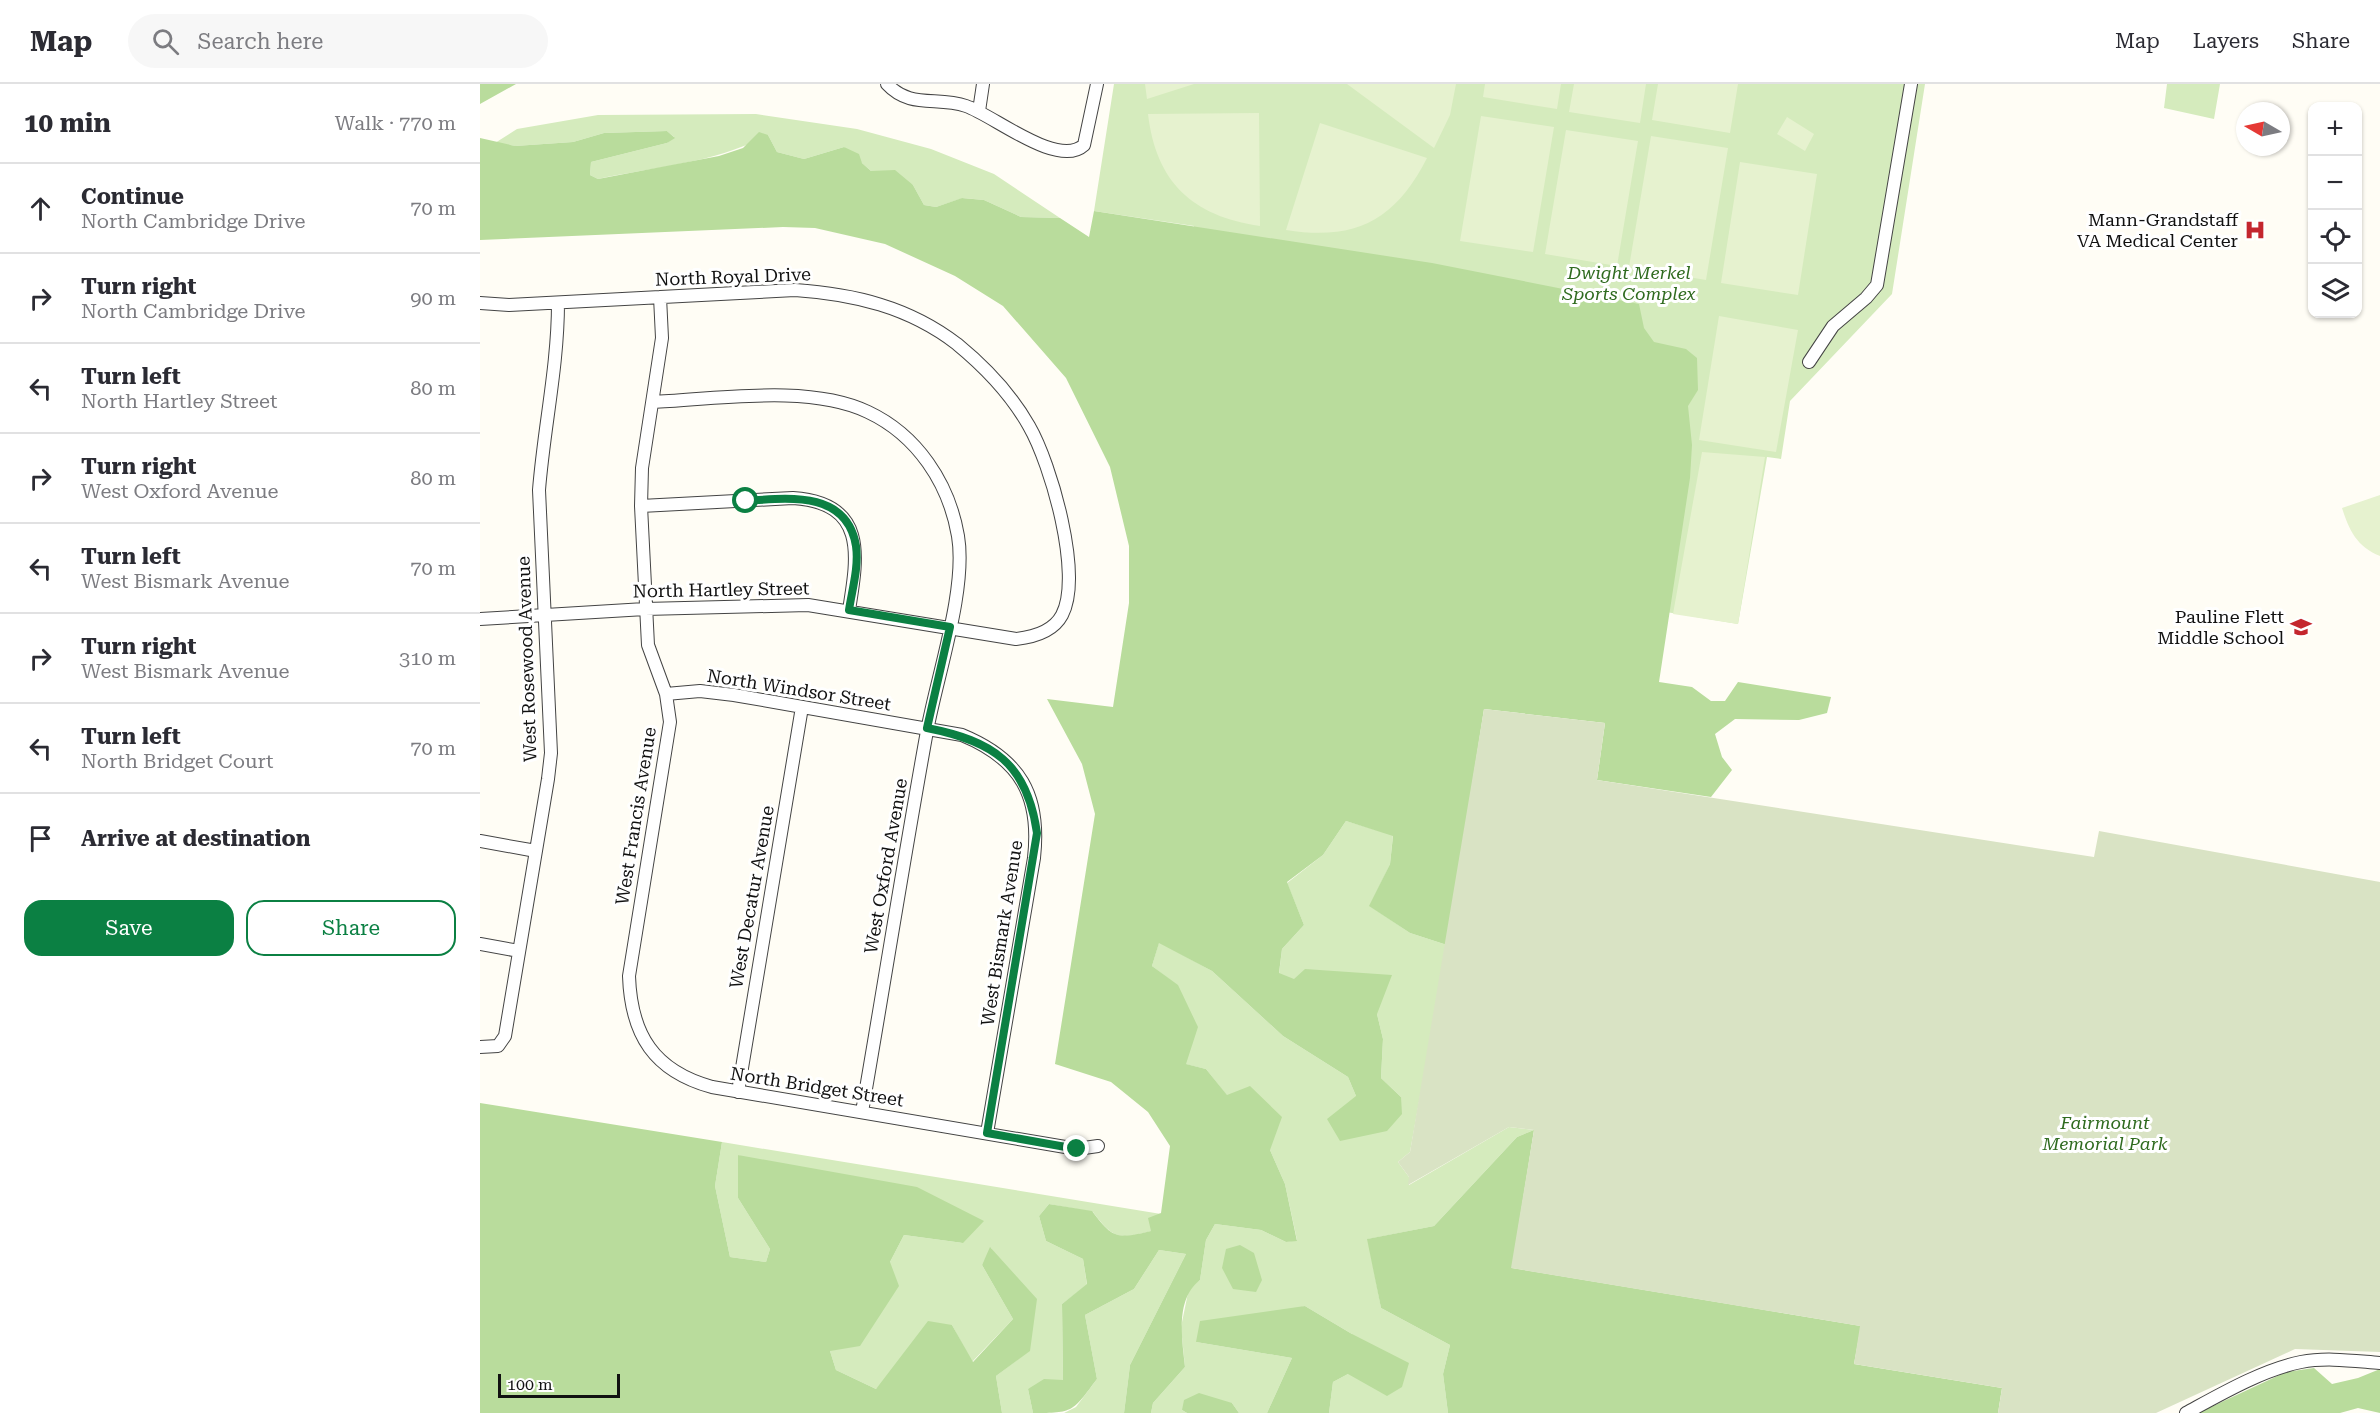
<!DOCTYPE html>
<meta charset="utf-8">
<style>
:root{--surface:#fff;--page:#f7f7f7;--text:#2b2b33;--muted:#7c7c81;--line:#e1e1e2;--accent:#0b8043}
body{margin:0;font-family:"Roboto Serif",serif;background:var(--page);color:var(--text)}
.controls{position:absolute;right:18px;top:18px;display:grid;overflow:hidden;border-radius:12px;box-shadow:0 2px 4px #0004}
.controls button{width:54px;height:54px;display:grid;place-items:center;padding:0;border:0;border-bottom:2px solid var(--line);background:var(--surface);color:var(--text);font:30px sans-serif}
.compass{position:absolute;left:1756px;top:18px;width:54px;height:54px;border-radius:50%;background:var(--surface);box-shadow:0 2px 4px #0004;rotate:279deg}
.scale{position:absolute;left:18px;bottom:15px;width:122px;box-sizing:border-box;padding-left:6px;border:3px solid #111;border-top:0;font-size:16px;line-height:21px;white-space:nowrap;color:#111;-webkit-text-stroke:4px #fff;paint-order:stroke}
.stop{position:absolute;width:18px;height:18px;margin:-14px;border:4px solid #0b8043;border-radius:50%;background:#fff}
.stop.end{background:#0b8043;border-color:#fff;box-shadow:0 2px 6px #0008}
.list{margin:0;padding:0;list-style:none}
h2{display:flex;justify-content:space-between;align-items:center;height:78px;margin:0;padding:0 24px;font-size:26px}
h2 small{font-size:20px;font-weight:400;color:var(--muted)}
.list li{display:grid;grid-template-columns:39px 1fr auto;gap:18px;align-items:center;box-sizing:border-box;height:90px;padding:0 24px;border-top:2px solid var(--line)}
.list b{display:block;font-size:22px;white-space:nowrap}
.list p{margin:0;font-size:20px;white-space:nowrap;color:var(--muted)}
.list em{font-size:20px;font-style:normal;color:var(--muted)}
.actions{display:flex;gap:12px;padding:18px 24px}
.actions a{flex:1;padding:14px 0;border:2px solid var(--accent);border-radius:18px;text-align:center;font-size:21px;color:var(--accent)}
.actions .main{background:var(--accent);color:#fff}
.icon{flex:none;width:33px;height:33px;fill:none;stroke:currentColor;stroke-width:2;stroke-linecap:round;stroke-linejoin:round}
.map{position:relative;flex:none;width:1900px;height:1329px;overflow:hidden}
header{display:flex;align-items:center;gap:36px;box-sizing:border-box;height:84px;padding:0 30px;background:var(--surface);border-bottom:2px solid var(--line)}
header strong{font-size:28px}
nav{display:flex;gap:33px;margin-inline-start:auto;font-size:21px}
.search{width:420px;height:54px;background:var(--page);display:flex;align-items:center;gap:15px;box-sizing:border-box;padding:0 21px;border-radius:33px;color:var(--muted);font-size:22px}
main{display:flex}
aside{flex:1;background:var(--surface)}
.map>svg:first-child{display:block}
.green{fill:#d5ebbd}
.forest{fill:#b9dc9c}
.cemetery{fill:#d9e3c4}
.pitch{fill:#e6f2cf}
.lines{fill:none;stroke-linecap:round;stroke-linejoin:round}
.minor-casing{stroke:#444;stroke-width:14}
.minor{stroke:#fff;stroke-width:12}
.route{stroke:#0b8043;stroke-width:8}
.labels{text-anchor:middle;stroke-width:6;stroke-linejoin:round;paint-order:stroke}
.poi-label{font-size:18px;fill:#111;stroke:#fff;text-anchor:end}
.park-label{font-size:18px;font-style:italic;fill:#2f6b1f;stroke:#fff}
.street-label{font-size:18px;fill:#111;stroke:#fff}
</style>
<header>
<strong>Map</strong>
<div class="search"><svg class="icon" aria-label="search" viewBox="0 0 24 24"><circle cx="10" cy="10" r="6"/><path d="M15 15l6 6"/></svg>Search here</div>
<nav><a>Map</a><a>Layers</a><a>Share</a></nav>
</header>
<main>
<aside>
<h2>10 min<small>Walk · 770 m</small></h2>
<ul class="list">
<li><svg class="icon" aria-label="ahead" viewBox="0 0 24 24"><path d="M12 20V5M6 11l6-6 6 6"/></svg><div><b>Continue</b><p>North Cambridge Drive</p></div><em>70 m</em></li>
<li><svg class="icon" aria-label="right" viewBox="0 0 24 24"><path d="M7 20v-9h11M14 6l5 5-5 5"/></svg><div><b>Turn right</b><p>North Cambridge Drive</p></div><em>90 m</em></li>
<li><svg class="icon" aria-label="left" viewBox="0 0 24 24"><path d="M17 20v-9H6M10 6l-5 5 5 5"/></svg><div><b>Turn left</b><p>North Hartley Street</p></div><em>80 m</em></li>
<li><svg class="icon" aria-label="right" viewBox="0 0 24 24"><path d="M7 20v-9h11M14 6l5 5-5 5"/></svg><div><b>Turn right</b><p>West Oxford Avenue</p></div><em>80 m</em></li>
<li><svg class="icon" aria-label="left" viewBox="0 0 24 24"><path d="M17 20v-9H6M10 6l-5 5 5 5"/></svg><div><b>Turn left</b><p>West Bismark Avenue</p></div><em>70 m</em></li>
<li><svg class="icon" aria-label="right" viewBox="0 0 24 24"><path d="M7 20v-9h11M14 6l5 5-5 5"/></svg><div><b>Turn right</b><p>West Bismark Avenue</p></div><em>310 m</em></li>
<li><svg class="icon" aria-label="left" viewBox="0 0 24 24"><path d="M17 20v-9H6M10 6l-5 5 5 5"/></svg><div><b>Turn left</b><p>North Bridget Court</p></div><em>70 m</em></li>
<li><svg class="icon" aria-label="arrive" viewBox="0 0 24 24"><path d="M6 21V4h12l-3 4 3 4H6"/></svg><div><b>Arrive at destination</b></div></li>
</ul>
<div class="actions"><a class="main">Save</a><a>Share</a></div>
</aside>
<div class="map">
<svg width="1900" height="1329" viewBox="0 0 1900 1329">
<rect width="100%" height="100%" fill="#fffdf5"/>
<path class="green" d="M 634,0 L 1445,0 L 1412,210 L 1310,317 L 1301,375 L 1287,373 L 1258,540 L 1168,525 L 684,335 L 714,142 L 614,127 Z
M 1687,0 L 1740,0 L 1734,35 L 1684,24 Z
M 276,30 L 377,45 L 451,65 L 514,90 L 580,134 L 541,133 L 504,116 L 483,114 L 456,123 L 444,121 L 433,101 L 391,87 L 364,63 L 324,75 L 297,68 L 288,51 C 236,79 175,83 118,95 L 110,91 L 111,78 L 187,59 L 194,53 L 187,47 L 124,49 L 93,58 L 35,62 L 15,59 L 37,45 L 118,31 Z
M 866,737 L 913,751 L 910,780 L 890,822 L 930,849 L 967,861 L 930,1068 L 918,1078 L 929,1093 L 929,1101 L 1029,1043 L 1054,1046 L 1037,1053 L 954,1142 L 888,1155 L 901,1224 L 970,1261 L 963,1290 L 968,1329 L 849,1329 L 853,1298 L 868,1290 L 872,1250 L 825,1222 L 716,1258 L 812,1274 L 787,1329 L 759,1329 L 752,1319 L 702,1326 L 707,1329 L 671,1329 L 673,1319 L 705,1283 L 701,1243 L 709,1204 L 720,1196 L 726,1156 L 735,1140 L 781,1146 L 806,1158 L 817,1156 L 805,1100 L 790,1066 L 726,985 L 705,980 L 698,902 L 672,882 L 679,858 L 732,887 L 803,952 L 868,993 L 876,1012 L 921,1013 L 901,994 L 903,955 L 897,930 L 799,890 L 802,865 L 824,841 L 807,799 L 843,771 Z
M 242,1058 L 681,1130 L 672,1147 C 639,1155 634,1156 613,1128 L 569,1120 L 559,1132 L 566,1157 L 603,1175 L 607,1201 L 582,1220 L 583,1297 L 548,1305 L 553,1329 L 522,1329 L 516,1292 L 550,1266 L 511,1164 L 502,1181 L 533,1235 L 492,1278 L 472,1241 L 396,1305 L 356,1286 L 350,1267 L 410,1178 L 424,1151 L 483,1159 L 258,1071 L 258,1114 L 290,1165 L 286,1178 L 250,1173 L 235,1102 Z
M 679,1166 L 706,1170 L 650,1281 L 644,1329 L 584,1329 L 596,1323 L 617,1295 L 605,1231 L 654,1205 Z"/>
<path class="forest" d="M 0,0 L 36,0 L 0,20 Z
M 187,47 L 195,54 L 187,59 L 111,78 L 110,91 L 118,95 L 239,72 L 263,64 L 279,48 L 288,51 L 297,68 L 324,75 L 364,63 L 379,70 L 382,79 L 391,87 L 415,86 L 433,101 L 444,121 L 456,123 L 482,114 L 504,116 L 541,133 L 580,134 L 609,153 L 614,127 L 952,179 L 1159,220 L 1164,244 L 1174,258 L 1206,265 L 1217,274 L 1218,306 L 1208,322 L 1212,361 L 1210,394 L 1179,598 L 1212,603 L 1231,617 L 1245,617 L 1258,598 L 1351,613 L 1347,629 L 1319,636 L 1255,635 L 1235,650 L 1242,673 L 1252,686 L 1231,713 L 1117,696 L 1125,639 L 1004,625 L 967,861 L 930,849 L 889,822 L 910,780 L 913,752 L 866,737 L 843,771 L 807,798 L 824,841 L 802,865 L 799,889 L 814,895 L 825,885 L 912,891 L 897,930 L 903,955 L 901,994 L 921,1013 L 922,1030 L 907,1047 L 860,1057 L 847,1035 L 876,1012 L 868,993 L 803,952 L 732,887 L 679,859 L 672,882 L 698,901 L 718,943 L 706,980 L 726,985 L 747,1011 L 770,1002 L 802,1033 L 790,1066 L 805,1100 L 817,1157 L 806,1158 L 781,1146 L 735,1140 L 726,1156 L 720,1196 C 695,1215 702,1255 705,1283 L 673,1319 L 671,1329 L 644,1329 L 650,1281 L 706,1170 L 679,1166 L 654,1205 L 605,1231 L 617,1295 C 592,1328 594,1329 553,1329 L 548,1305 L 564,1295 L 583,1296 L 582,1220 L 607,1200 L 603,1175 L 566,1157 L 559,1132 L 569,1120 L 612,1127 C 633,1155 637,1155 671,1147 L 668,1134 L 681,1129 L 690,1062 L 668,1028 L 631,998 L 575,980 L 615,730 L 602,680 L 567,615 L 633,623 L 649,519 L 649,462 L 630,383 L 586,294 L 523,222 L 475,192 L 405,160 L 335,144 L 303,143 L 0,156 L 0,54 L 35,62 L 93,58 L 124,49 Z
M 0,1019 L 242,1058 L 235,1102 L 250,1173 L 286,1178 L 290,1165 L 258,1114 L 258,1071 L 437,1103 L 504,1137 L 483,1159 L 424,1151 L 410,1178 L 419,1202 L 380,1262 L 350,1267 L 356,1286 L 396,1305 L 448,1237 L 472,1241 L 493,1278 L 533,1235 L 502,1181 L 510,1163 L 557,1215 L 550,1267 L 516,1292 L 522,1329 L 0,1329 Z
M 1054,1046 L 1032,1184 L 1381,1242 L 1374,1280 L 1522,1304 L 1518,1329 L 968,1329 L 963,1290 L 970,1261 L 901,1224 L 887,1155 L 954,1142 L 1037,1053 Z
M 760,1161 L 774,1169 L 782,1196 L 776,1208 L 753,1205 L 742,1184 L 746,1165 Z
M 825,1222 L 872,1250 L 929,1279 L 922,1303 L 907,1312 L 868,1290 L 853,1298 L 849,1329 L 787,1329 L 812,1274 L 716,1258 L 720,1237 Z
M 1834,1284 L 1852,1300 L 1878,1294 L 1900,1285 L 1900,1329 L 1878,1324 L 1860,1329 L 1718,1329 L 1806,1288 Z
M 719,1309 L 752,1319 L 759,1329 L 707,1329 L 702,1326 L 704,1316 Z"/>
<path class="cemetery" d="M 1004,625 L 1125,639 L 1117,696 L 1614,773 L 1619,747 L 1900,798 L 1900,1268 L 1815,1265 L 1676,1329 L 1518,1329 L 1522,1304 L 1374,1280 L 1380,1242 L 1031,1184 L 1054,1046 L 1029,1043 L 928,1101 L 929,1093 L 918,1078 L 930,1068 Z"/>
<path class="pitch" d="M 665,0 L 714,0 L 667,15 Z
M 867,0 L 976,0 L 970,31 L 954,64 Z
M 1005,0 L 1081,0 L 1077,25 L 1003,13 Z
M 1094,0 L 1166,0 L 1160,39 L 1089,28 Z
M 1178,0 L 1258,0 L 1250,49 L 1172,36 Z
M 779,29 L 779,30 L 780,142 C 712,132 676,98 668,30 Z
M 1001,32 L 1074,43 L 1053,168 L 980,157 Z
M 1307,33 L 1334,50 L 1325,67 L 1297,50 Z
M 840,39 L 947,74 C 915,137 875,157 806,146 Z
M 1086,46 L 1158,57 L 1137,182 L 1065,170 Z
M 1171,52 L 1248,64 L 1226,196 L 1149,183 Z
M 1260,78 L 1337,90 L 1318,211 L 1241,199 Z
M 1239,232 L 1318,246 L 1296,368 L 1219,356 Z
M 1222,368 L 1285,373 L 1258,540 L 1193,530 Z
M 1900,411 L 1900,472 C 1877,463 1869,446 1862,424 Z"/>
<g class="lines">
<defs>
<path id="minor" d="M 407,0 C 430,25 457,12 486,22 C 513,31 578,85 604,61 L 617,0
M 499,27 L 503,0
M 180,213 L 182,254 L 162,384 L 161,422 L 168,561 L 186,610 L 190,638 L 149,892 C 151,951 174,987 232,1003 L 597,1065 L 618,1062
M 0,219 L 29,221 L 315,206 C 374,210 429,223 477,260 C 505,283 531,310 549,342 C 571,380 603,491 582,531 C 573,548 554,553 536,555 L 328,521 L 165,525 L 0,535
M 1329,278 L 1353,242 L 1386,214 L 1397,201 L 1431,0
M 173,318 C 237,315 330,300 388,328 C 437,351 469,399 478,452 C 487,505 457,592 447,647 C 424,774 404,901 382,1028
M 161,422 L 313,414 C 387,419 378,471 369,526
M 186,610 L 220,607 L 254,611 L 482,651 C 540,675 561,711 554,774 L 507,1049
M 0,757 L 56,767
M 0,860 L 39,867
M 0,963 L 18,962 L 25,952 L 68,695 L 71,669 L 59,406 C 64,343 78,282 78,219
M 258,1008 L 322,623
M 1706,1329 C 1741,1310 1782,1286 1821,1278 C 1847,1273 1874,1277 1900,1279"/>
</defs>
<use href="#minor" class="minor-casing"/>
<use href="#minor" class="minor"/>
</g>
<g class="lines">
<path class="route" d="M 266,417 C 307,414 367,406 376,462 C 379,483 372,506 369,526 L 470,543 L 447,644 C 513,657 547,679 557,749 L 507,1049 L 597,1065"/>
</g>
<defs>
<symbol id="hospital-bare" viewBox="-9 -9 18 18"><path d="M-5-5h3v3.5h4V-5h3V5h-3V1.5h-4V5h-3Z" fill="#c4262e" stroke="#fff" stroke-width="2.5" paint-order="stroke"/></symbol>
<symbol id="school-bare" viewBox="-9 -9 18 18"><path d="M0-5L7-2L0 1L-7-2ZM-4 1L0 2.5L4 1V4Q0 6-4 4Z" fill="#c4262e" stroke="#fff" stroke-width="2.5" paint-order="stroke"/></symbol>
</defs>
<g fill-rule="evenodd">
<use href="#hospital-bare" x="1760" y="131" width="30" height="30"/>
<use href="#school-bare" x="1806" y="528" width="30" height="30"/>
</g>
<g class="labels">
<g class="poi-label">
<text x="1758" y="142">Mann-Grandstaff<tspan x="1758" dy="21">VA Medical Center</tspan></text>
<text x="1804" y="539">Pauline Flett<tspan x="1804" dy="21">Middle School</tspan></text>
</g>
<g class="park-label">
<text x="1149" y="195">Dwight Merkel<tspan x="1149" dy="21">Sports Complex</tspan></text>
<text x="1625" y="1045">Fairmount<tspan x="1625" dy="21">Memorial Park</tspan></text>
</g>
<g class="street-label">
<text transform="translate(253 193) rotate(-2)" y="6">North Royal Drive</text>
<text transform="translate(241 506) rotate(-1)" y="6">North Hartley Street</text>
<text transform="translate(47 575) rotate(-92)" y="6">West Rosewood Avenue</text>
<text transform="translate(319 606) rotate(9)" y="6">North Windsor Street</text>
<text transform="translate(156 732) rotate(-81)" y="6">West Francis Avenue</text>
<text transform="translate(406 782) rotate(-80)" y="6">West Oxford Avenue</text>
<text transform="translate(272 813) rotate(-80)" y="6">West Decatur Avenue</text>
<text transform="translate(522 849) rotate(-81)" y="6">West Bismark Avenue</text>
<text transform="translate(337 1003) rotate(9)" y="6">North Bridget Street</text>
</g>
</g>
</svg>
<div class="controls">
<button>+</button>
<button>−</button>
<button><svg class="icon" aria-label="locate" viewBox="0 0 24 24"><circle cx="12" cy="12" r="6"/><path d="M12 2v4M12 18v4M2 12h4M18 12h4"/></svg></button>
<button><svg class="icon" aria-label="layers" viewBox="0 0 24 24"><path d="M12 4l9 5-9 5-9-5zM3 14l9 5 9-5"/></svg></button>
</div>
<svg class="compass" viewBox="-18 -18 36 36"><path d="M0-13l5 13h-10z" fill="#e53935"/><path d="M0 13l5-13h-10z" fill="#7c7c81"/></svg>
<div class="scale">100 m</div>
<div class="stop" style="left:266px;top:417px"></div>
<div class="stop end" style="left:597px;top:1065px"></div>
</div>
</main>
